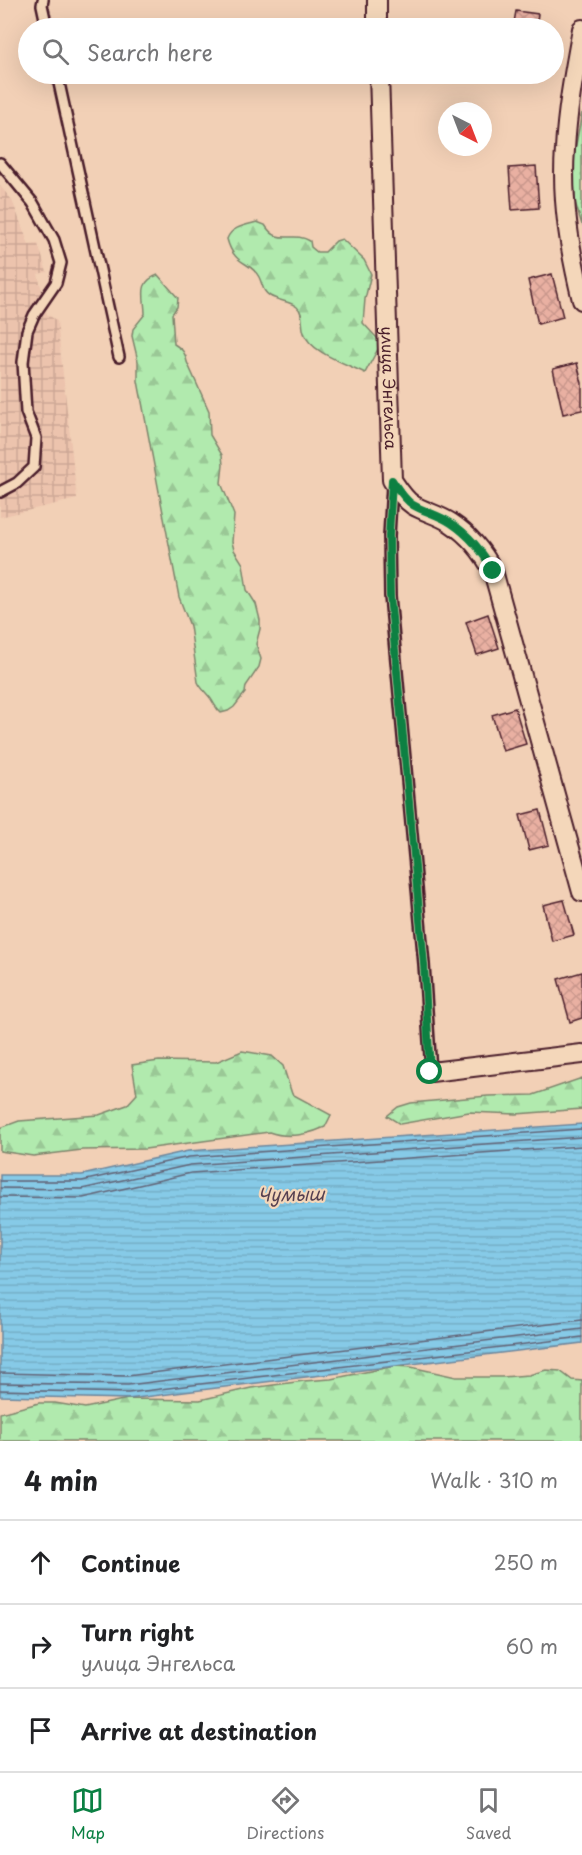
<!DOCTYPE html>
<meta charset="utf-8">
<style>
:root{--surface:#fff;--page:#f2f2f2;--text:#202124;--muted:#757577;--line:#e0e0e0;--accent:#0b8043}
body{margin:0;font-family:"Playpen Sans",sans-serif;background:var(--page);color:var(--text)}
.compass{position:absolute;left:438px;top:102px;width:54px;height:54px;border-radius:50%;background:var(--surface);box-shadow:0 6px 24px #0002;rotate:138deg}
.stop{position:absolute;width:18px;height:18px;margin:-14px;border:4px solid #0b8043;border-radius:50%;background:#fff}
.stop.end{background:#0b8043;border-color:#fff;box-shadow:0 2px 6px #0008}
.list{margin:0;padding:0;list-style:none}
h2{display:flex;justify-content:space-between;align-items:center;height:78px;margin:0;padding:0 24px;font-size:26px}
h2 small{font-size:20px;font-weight:400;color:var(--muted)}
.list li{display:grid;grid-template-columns:39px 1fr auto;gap:18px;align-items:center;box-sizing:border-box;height:84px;padding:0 24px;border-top:2px solid var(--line)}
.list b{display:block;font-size:22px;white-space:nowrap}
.list p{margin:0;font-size:20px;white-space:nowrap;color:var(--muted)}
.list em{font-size:20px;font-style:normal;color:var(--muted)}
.icon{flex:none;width:33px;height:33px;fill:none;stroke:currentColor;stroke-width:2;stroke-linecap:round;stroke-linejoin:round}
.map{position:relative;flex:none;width:582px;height:1441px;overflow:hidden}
.search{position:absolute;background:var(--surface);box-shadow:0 6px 24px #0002;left:18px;right:18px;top:18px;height:66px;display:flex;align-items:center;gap:15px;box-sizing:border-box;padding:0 21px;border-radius:33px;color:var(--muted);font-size:22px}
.sheet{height:330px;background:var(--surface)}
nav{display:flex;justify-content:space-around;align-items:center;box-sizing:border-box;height:84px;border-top:2px solid var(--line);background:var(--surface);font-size:16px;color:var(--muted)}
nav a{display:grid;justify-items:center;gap:3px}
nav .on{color:var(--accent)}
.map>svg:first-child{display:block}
.industrial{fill:url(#industrial-grid)}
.forest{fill:url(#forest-firs);stroke:#7e846c;stroke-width:1.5}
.water{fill:url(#water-rules);stroke:#6e869c;stroke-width:1.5}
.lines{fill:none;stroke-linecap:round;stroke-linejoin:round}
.shore{stroke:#626376;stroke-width:1.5}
.building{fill:url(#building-cross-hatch);stroke:#4a1f2b;stroke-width:1.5}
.service-casing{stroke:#4a1f2b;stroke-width:14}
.minor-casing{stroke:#4a1f2b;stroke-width:22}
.service{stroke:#f4d7ba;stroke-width:9}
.minor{stroke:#f4d7ba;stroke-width:18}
.route{stroke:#0b8043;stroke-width:8}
.labels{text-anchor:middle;stroke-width:4.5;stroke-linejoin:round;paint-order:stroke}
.street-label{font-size:16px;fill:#4a1f2b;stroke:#f4d7ba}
.water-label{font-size:18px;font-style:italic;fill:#564151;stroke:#f4d7ba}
</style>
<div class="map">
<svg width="582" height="1441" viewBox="0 0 582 1441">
<defs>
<pattern id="industrial-grid" width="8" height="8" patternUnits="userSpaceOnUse" patternTransform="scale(1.5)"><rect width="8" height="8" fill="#ecc3ad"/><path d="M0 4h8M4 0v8" fill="none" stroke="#cca795"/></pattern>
<pattern id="forest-firs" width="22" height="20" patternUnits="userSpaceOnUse" patternTransform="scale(1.5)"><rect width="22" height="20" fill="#b1eaae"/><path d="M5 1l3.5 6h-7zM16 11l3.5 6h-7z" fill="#9ac896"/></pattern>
<pattern id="water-rules" width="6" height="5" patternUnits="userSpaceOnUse" patternTransform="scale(1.5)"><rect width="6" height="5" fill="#86cae7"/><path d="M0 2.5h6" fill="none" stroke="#75adc6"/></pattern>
<pattern id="building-cross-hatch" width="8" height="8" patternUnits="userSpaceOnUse" patternTransform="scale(1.5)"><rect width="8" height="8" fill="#e9b0a2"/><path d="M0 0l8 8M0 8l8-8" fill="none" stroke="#c9978c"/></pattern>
</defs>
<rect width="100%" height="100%" fill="#f2d0b6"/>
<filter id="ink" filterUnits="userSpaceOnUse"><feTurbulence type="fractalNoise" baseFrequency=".0167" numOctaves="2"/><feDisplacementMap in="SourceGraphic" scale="12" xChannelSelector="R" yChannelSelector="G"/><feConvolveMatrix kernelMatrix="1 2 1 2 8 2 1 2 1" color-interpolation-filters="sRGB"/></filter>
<g filter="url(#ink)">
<path class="industrial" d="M 0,186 L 12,200 L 29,245 L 38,244 L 47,272 L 38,274 L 47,314 L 57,321 L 77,499 L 0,517 Z"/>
<path class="forest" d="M 582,113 L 582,225 L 575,202 L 573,160 Z
M 257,222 L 265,225 C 278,247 293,230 310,241 L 311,247 L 317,252 L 325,252 L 336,241 L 342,239 L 364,260 L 371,274 L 365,299 L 363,323 L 377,338 L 379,347 L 365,373 C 348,364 310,353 304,333 C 301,325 304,313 297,307 C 290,301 278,301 270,296 C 262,291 263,285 259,277 C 251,261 234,266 227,239 C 231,227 246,225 257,222 Z
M 158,275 L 178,298 L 177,307 L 172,314 L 174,344 C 182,349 186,353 187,362 L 209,411 L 210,435 L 222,455 L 223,465 L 221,483 L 234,515 L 232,542 L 234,550 L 243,564 L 247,590 L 256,604 L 260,620 L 260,629 L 256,644 L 261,659 L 259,667 L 246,686 L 245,693 L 234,707 L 228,711 L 221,713 C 216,709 215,705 211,699 C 207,693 201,689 198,682 L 190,626 L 179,597 L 138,381 L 138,361 L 132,336 L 133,329 L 145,314 C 145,297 137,282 158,275 Z
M 242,1051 L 272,1056 L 283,1066 L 292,1094 L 331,1115 L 325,1127 C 307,1135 288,1139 269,1132 L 145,1149 L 82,1150 L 33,1156 L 0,1151 L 0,1128 L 19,1121 L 99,1115 L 127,1105 L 137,1094 L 132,1065 L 159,1061 L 216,1062 Z
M 582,1078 L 582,1109 L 516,1114 L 469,1112 L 400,1124 L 387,1116 L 398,1107 L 411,1103 L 488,1096 L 533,1095 Z
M 395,1366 L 411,1367 L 456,1377 L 502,1377 L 529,1375 L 546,1370 L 560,1371 L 572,1380 L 582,1381 L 582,1441 L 0,1441 L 0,1413 L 39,1403 L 55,1403 L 85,1408 L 128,1399 L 200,1400 L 251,1388 L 304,1381 L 331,1379 Z"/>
<path class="water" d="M 582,1124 L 582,1343 L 128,1399 L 0,1396 L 0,1175 L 82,1175 L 188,1151 Z"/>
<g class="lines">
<path class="shore" d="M 0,1181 L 82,1181 L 189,1157 L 582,1129
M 0,1188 L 82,1189 L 190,1165 L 582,1137
M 0,1197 L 83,1198 L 191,1173 L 582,1146
M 0,1373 L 127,1376 L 582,1320
M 0,1383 L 128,1385 L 582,1329
M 0,1390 L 128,1393 L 582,1337"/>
</g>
<path class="building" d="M 516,11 L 538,14 L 536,28 L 513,28 Z
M 536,166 L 539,208 L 512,210 L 509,168 Z
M 552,274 L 563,317 L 538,324 L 528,280 Z
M 577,363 L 582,383 L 582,410 L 563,414 L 553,369 Z
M 488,614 L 499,648 L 477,655 L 466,622 Z
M 515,708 L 526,744 L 503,751 L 492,715 Z
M 540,810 L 549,845 L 529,850 L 520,815 Z
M 564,900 L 574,935 L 552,941 L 543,905 Z
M 582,972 L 582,1018 L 570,1022 L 558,979 Z"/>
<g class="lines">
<defs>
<path id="service" d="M 43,0 L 42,5 L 47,28
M 57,74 L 119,357
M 0,163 L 33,203 L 54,240 L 61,263 L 56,283 L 34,315 L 27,331 L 23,362 L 26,412 L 36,438 L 34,467 L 17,483 L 0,492
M 392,485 L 389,536 L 390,596 L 424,964 L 431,1072"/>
<g id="minor">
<path d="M 377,0 L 377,28"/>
<path d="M 582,29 C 575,68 567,109 565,149 C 561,200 570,251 582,300"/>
<path id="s1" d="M 379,74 L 392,480 C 398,489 404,499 413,505 C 425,512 439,515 451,523 C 469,535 483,552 493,571 L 582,892"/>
<path d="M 431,1072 L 582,1054"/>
</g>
</defs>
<use href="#service" class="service-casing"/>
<use href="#minor" class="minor-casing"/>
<use href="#service" class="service"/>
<use href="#minor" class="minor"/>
</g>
</g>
<g class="lines" filter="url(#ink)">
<path class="route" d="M 430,1072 L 424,964 L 390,596 L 389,536 L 392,480 C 398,489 404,499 413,505 C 425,512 439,515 451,523 C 469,535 483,552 493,571"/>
</g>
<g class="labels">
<g class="street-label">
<text dy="6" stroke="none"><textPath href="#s1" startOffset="314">улица Энгельса</textPath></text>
</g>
<g class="water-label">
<text transform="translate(291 1195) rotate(-1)" y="6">Чумыш</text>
</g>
</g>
</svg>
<svg class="compass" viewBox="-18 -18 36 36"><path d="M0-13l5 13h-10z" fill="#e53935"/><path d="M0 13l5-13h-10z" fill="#757577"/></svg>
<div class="stop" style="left:430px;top:1072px"></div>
<div class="stop end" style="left:493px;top:571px"></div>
<div class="search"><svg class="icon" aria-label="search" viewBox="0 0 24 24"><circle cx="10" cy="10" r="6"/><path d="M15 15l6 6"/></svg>Search here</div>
</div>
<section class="sheet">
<h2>4 min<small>Walk · 310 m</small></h2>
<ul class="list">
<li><svg class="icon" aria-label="ahead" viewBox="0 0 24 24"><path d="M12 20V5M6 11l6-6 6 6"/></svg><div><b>Continue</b></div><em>250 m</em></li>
<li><svg class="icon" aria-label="right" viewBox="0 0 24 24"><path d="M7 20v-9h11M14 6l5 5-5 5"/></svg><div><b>Turn right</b><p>улица Энгельса</p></div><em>60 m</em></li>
<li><svg class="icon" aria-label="arrive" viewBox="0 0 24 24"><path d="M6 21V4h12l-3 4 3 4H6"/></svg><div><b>Arrive at destination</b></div></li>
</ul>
</section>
<nav>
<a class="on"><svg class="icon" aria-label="map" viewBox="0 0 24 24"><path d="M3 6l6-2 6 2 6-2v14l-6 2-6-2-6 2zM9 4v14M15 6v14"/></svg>Map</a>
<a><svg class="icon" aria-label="directions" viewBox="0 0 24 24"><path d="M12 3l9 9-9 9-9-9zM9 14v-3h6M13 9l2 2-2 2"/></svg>Directions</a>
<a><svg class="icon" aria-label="saved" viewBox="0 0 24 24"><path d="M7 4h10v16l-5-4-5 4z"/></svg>Saved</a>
</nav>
